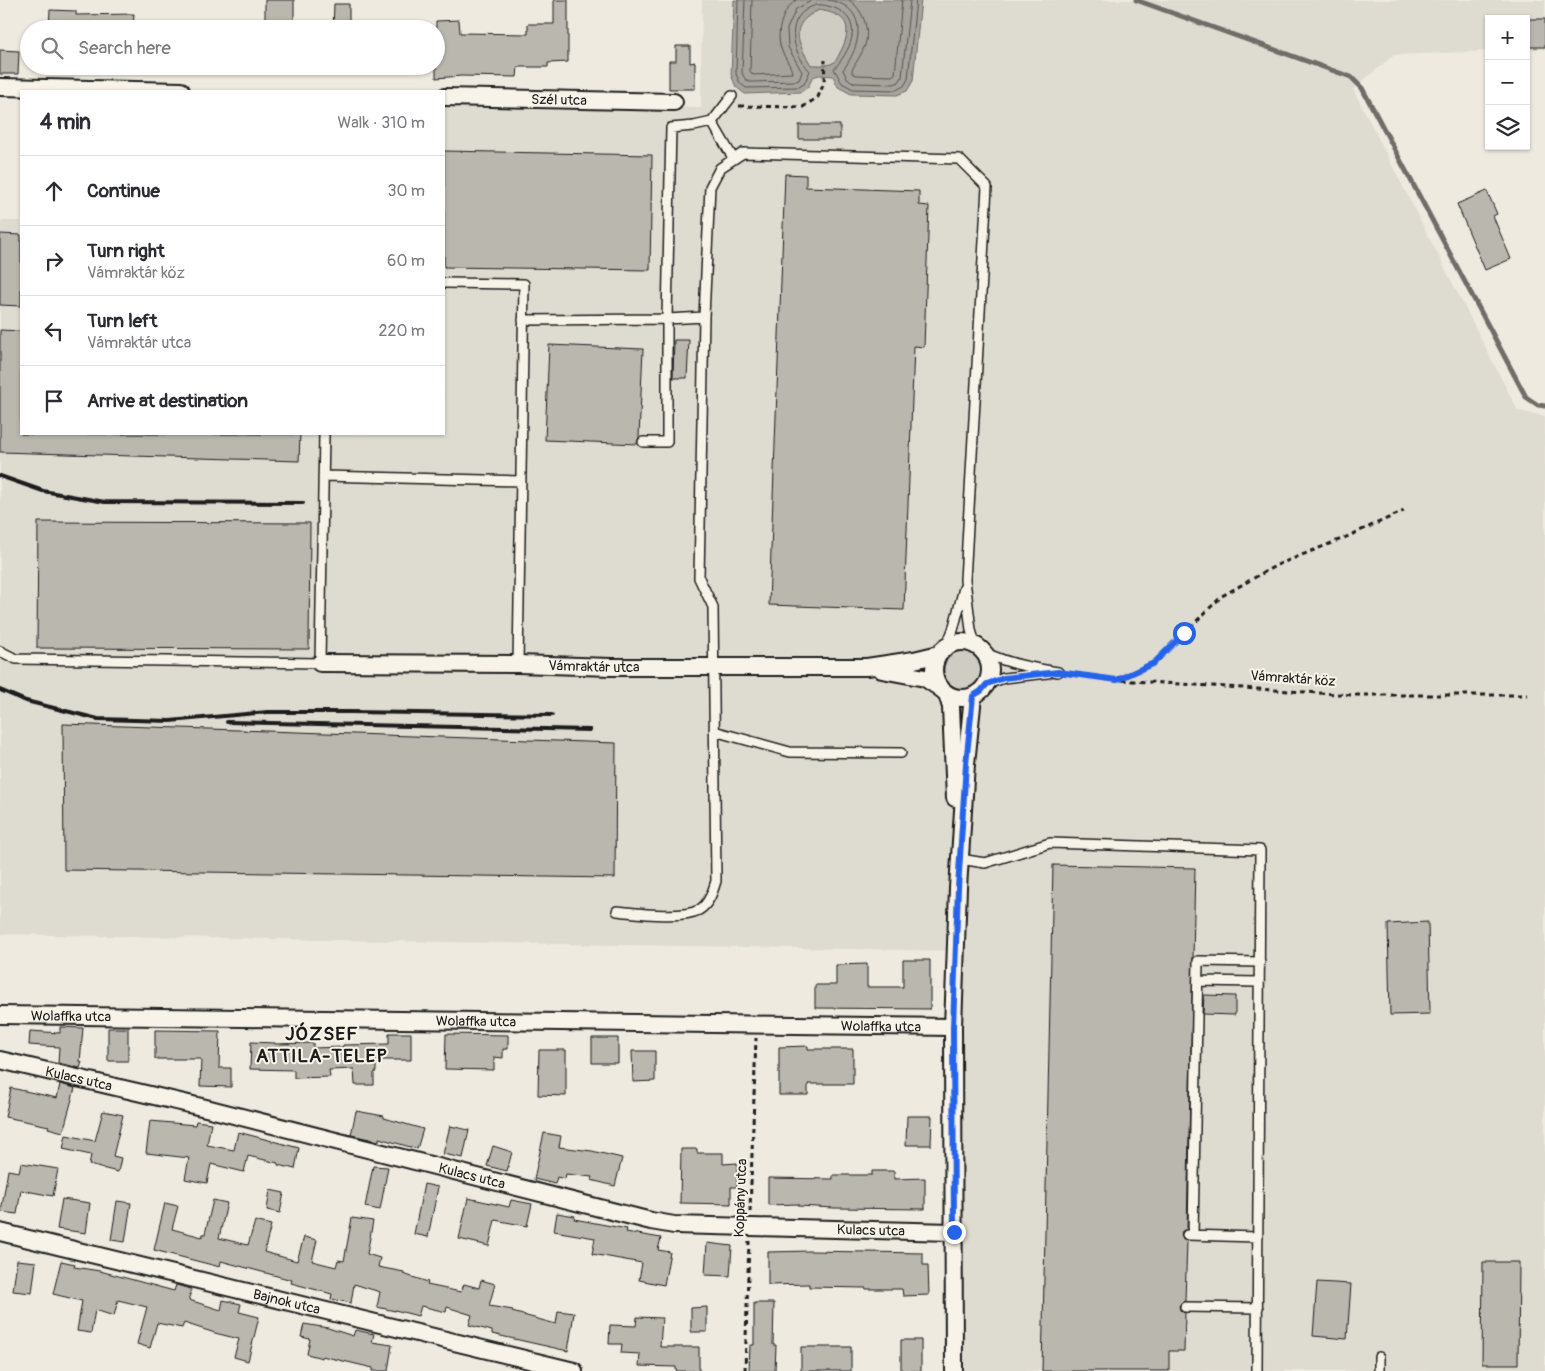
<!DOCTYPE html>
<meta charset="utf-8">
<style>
:root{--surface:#fff;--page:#f2f2f3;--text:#2b2b33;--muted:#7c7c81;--line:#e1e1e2}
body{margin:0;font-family:Pangolin,sans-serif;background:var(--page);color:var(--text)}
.controls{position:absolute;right:15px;top:15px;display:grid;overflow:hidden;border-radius:0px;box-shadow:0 1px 4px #0004}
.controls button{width:45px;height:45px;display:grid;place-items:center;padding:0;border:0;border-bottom:1px solid var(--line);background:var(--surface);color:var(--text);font:25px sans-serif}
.stop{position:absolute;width:15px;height:15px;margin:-11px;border:4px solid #2563eb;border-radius:50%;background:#fff}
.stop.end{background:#2563eb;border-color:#fff;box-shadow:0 1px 5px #0008}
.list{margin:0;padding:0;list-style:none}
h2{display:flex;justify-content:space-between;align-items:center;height:65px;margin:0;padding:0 20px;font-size:21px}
h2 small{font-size:16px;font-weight:400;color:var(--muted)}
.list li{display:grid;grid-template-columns:32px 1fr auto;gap:15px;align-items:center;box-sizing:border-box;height:70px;padding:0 20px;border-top:1px solid var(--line)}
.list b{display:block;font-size:19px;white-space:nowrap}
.list p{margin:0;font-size:16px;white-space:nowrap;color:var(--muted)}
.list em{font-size:16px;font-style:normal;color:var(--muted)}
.icon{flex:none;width:28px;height:28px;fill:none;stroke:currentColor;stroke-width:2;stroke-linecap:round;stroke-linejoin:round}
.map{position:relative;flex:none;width:1545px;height:1371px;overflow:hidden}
.search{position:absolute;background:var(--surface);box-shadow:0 1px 4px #0004;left:20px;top:20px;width:425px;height:55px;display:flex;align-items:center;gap:12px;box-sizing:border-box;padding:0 18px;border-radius:28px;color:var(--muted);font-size:19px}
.panel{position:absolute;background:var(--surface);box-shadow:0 1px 4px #0004;left:20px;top:90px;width:425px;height:345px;border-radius:0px}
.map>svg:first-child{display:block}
.built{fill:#dedbd1}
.green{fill:#cfccc3;stroke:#767470}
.water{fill:#a6a39d;stroke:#6f6d69;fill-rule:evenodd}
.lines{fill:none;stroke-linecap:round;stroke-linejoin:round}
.shore{stroke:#535250;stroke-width:1}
.stream{stroke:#6f6d69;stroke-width:5}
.building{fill:#bab7af;stroke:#1c1c1c}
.service-casing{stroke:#1c1c1c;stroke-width:12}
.minor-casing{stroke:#1c1c1c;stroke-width:20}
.path{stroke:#1c1c1c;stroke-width:3;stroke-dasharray:5 4;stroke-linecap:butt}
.service{stroke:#f7f3e8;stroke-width:9}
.minor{stroke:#f7f3e8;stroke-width:16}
.rail{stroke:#1c1c1c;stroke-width:4}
.route{stroke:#2563eb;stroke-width:6}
.labels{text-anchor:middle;stroke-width:4;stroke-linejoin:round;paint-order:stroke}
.street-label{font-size:14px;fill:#1c1c1c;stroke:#f7f3e8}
.district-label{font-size:19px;font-weight:bold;letter-spacing:1px;fill:#1c1c1c;stroke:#f7f3e8}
</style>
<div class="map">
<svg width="1545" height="1371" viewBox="0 0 1545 1371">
<rect width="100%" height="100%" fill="#eeeae0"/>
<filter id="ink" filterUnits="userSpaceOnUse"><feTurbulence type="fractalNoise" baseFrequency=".02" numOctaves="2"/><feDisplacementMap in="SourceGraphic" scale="10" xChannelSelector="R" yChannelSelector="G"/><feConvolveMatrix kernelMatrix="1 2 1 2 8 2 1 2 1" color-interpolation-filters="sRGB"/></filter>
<g filter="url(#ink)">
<path class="built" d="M 702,0 L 1545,0 L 1545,49 L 1526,50 L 1526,19 L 1489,19 L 1489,51 L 1394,55 L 1353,89 L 1518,411 L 1545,416 L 1545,1371 L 958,1371 L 961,951 L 0,934 L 0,221 L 21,221 L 21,434 L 444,434 L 444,103 L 701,108 Z"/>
<path class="green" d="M 819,10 C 844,14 854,23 842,49 C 839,54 837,62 831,64 C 825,66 817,65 811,65 C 797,41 787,25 819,10 Z
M944 670a19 19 0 1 1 38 0a19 19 0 1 1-38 0Z"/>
<path class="water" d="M 734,0 L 921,0 L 913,81 L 907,91 L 897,95 L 851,94 L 838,87 L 833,76 L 819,75 L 813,77 L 808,87 L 801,92 L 745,94 L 736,87 L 731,75 ZM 819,10 C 844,14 854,23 842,49 C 839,54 837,62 831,64 C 825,66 817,65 811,65 C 797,42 788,24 819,10 Z"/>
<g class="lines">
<path class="shore" d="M 738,0 L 736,74 L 740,83 L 746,88 L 799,87 L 804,84 L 810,71 C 791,52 783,15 816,5 C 823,4 833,7 839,10 C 864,25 849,52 834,69 L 842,83 L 853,89 L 896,90 L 904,86 L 908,79 L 916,0
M 745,0 L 742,73 L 745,79 L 749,82 L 796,81 L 799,80 L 802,72 L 788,47 L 787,29 L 796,9 L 813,0
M 752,0 L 750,71 L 753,75 L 792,73 C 791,65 785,59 782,51 C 775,35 781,11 796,0
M 828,0 C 869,6 862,45 843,70 L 847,78 L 854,83 L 894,84 L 899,82 L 902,77 L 910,0
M 849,0 C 863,9 870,29 865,45 C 862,54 856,62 852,70 L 852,73 L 857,75 L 892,76 L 895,74 L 902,0"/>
<path class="stream" d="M 1136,0 L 1351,77 L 1362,88 L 1526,397 L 1538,405 L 1545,406"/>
</g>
<path class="building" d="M 265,0 L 294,0 L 294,29 L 265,29 Z
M 554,0 L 568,0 L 568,62 L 548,63 L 548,67 L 518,67 L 517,77 L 461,76 L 436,78 L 436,21 L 459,20 L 460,33 L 528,34 L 528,24 L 554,24 Z
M 334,4 L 349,4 L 349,29 L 333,29 Z
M 50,10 L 76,11 L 76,15 L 134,14 L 133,29 L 49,29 Z
M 1526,19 L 1545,19 L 1545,47 L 1526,47 Z
M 676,46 L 690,46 L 690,63 L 695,62 L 695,89 L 669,89 L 669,61 L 676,61 Z
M 0,50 L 19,51 L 18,74 L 0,74 Z
M 799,125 L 840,125 L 840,139 L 799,139 Z
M 444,151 L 652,155 L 650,270 L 444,267 Z
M 785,174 L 806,175 L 806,187 L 919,191 L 919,205 L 929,206 L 924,347 L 914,346 L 904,610 L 769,605 Z
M 1487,191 L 1497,214 L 1493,216 L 1511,259 L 1485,270 L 1457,204 Z
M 0,234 L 21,235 L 21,306 L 0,305 Z
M 0,330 L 21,331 L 21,434 L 300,434 L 299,461 L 0,452 Z
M 674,340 L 689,340 L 687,378 L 673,378 Z
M 549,345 L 643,349 L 639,437 L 637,444 L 545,440 Z
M 38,522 L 310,523 L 309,649 L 37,648 Z
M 63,724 L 616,743 L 615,878 L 64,870 Z
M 1053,865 L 1195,868 L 1187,1229 L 1182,1231 L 1181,1235 L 1183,1240 L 1187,1241 L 1185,1301 L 1182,1302 L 1179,1306 L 1180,1310 L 1185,1313 L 1184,1351 L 1169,1351 L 1169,1371 L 1042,1371 Z
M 1428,922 L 1430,1014 L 1390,1015 L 1388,924 Z
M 903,960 L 930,960 L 930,1009 L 815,1008 L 815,985 L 836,985 L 836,965 L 867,964 L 867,987 L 903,987 Z
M 1204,995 L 1235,996 L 1235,1015 L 1203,1014 Z
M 60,1027 L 83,1028 L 80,1062 L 82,1062 L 80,1068 L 58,1063 L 59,1047 L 29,1045 L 30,1031 L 60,1033 Z
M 108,1028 L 128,1028 L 128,1061 L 108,1061 Z
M 155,1030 L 220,1031 L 219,1068 L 231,1068 L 231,1087 L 200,1086 L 201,1059 L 155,1059 Z
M 389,1033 L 411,1033 L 411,1060 L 376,1060 L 376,1072 L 374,1073 L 374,1085 L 355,1085 L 354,1069 L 329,1070 L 330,1077 L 294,1078 L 294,1070 L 250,1069 L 251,1042 L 275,1043 L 275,1044 L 313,1043 L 313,1048 L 343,1047 L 343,1045 L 389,1044 Z
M 446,1034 L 508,1035 L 508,1049 L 503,1049 L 503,1058 L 494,1057 L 494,1070 L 445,1069 Z
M 592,1038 L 618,1038 L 618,1063 L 592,1063 Z
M 808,1046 L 808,1049 L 853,1049 L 853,1084 L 808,1084 L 808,1095 L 779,1095 L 779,1047 Z
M 539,1050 L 566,1050 L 566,1096 L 538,1095 Z
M 632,1051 L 655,1051 L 655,1081 L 633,1082 Z
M 60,1084 L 75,1088 L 63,1132 L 48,1128 L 49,1126 L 5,1117 L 11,1088 L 57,1098 Z
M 103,1111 L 123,1115 L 113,1156 L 121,1158 L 118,1172 L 89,1165 L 91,1155 L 63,1149 L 66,1135 L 95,1141 Z
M 356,1111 L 384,1116 L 384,1118 L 423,1129 L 417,1149 L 379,1138 L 379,1141 L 351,1135 Z
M 907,1116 L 932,1116 L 931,1145 L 906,1145 Z
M 150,1121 L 195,1125 L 196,1121 L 211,1123 L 207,1145 L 234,1150 L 238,1132 L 299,1148 L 295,1169 L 278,1165 L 278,1163 L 248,1156 L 244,1172 L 211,1164 L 207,1183 L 185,1179 L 189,1158 L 146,1153 Z
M 450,1126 L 469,1130 L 463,1158 L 443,1154 Z
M 544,1133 L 561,1136 L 559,1147 L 592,1151 L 622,1158 L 615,1186 L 591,1180 L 592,1177 L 566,1174 L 565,1179 L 557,1177 L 555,1184 L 534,1179 Z
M 493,1146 L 512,1152 L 507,1171 L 487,1166 Z
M 681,1149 L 697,1149 L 697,1153 L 723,1153 L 723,1164 L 737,1163 L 737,1187 L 731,1187 L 731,1204 L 680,1203 Z
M 21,1163 L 58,1169 L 53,1196 L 21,1190 L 17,1214 L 1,1212 L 8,1170 L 19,1172 Z
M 373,1166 L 388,1167 L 380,1210 L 365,1207 Z
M 872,1171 L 894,1171 L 894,1179 L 925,1178 L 925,1209 L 834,1208 L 798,1206 L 798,1204 L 768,1205 L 768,1178 L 833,1179 L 833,1175 L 872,1175 Z
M 424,1184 L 438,1187 L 428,1237 L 414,1234 Z
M 270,1190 L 284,1193 L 280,1213 L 267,1210 Z
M 468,1198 L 509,1207 L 511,1200 L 532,1204 L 527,1226 L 495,1220 L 489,1246 L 459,1239 Z
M 62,1199 L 90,1203 L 86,1233 L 57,1229 Z
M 213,1200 L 227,1203 L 219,1238 L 248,1245 L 255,1221 L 271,1225 L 264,1252 L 297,1261 L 304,1237 L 317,1240 L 312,1261 L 336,1267 L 338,1260 L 344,1261 L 352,1218 L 373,1221 L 367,1254 L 380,1258 L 378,1267 L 404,1272 L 403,1274 L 428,1282 L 427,1285 L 461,1292 L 464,1284 L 479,1288 L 481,1280 L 495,1284 L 489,1306 L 513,1310 L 512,1312 L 556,1324 L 558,1311 L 574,1313 L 568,1351 L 492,1334 L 492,1331 L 469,1325 L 472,1315 L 447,1307 L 446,1312 L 421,1306 L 418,1316 L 395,1310 L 395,1311 L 377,1307 L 380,1292 L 354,1284 L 351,1303 L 331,1299 L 332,1294 L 291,1283 L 292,1280 L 221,1261 L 220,1267 L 154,1250 L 165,1203 L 178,1206 L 172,1229 L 202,1237 L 203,1234 L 205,1234 Z
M 117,1201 L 131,1203 L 125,1242 L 111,1240 Z
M 557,1213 L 575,1216 L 574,1219 L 627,1229 L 626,1232 L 661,1238 L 658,1250 L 670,1252 L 664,1285 L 639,1280 L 642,1263 L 592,1254 L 595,1238 L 554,1231 Z
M 707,1243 L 732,1246 L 730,1276 L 705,1275 Z
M 810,1251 L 923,1253 L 923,1265 L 928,1265 L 929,1295 L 903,1296 L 902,1289 L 866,1289 L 866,1288 L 809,1287 L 809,1284 L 768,1285 L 768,1252 Z
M 17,1260 L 36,1262 L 32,1293 L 13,1291 Z
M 61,1261 L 75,1264 L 74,1267 L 100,1271 L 174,1291 L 176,1285 L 191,1289 L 189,1300 L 221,1310 L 223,1300 L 241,1304 L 239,1312 L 259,1317 L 248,1361 L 234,1357 L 239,1339 L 215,1333 L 184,1323 L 182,1328 L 157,1323 L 150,1348 L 137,1344 L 147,1307 L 118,1300 L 114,1316 L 95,1310 L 91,1333 L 77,1331 L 82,1301 L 53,1294 Z
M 1483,1262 L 1519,1262 L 1518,1364 L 1482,1364 Z
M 1317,1282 L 1351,1284 L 1347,1339 L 1313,1336 Z
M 754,1303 L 774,1303 L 773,1345 L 776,1345 L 775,1371 L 749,1371 L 750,1345 L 754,1345 Z
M 707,1307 L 707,1332 L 691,1332 L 691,1308 Z
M 637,1317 L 662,1318 L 660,1347 L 699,1347 L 699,1371 L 676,1371 L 676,1367 L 639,1366 L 640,1354 L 621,1353 L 622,1344 L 609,1344 L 610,1325 L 636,1326 Z
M 304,1324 L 328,1328 L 353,1336 L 355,1330 L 374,1334 L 372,1342 L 392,1345 L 388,1371 L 373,1371 L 373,1368 L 322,1356 L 322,1358 L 307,1354 L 310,1339 L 301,1337 Z
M 901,1340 L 921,1340 L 921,1371 L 901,1371 Z
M 801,1347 L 851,1347 L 851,1371 L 801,1371 Z"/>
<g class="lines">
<defs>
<path id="service" d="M 712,122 L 733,158
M 444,283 L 524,284 L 518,664
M 523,320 L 667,319 L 671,128 L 694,126 L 712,122 L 732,96
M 643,442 L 667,442 L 667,319 L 704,317
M 323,476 L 521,481
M 947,645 L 953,630 L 964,588
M 0,651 L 16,659 L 320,663 L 324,434
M 986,653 C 1009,664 1033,668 1058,672
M 987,684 L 1004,678 L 1048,673
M 714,731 L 790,752 L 901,753
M 960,859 L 985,863 L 1050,843 L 1260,850 L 1257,1371
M 617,911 C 637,913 682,919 699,910 C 709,904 713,891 716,881 L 713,607 L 699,578 L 704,317 L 710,187 L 720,168 L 743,153 L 959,159 L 987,187 L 965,580 L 971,630 L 975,644
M 1198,981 L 1259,982
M 1187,1235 L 1258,1237
M 1193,1235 L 1198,961 L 1260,962
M 1185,1307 L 1258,1308
M 1379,1371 L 1379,1357"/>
<g id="minor">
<path d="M 0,87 L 181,91"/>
<path id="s1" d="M 444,97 L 674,102"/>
<circle cx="962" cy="670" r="28"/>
<path id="s2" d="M 320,663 L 518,664 L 611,667 L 867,667 L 914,660 L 939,654"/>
<path d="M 882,670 L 925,678 L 940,688"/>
<path d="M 947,694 L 951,707 L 955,798"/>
<path id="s3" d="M 0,1015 L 953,1027"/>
<path id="s4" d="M 0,1060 L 210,1109 L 651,1221 L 674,1225 L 953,1232"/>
<path id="s5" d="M 0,1232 L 574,1371"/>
<path d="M 954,1371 L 953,1027 L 958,888 L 966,764 L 973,696"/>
</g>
</defs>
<use href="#service" class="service-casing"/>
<use href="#minor" class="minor-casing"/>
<path class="path" d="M 739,106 L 803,107 L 818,97 L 824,83 L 825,60
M 1068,673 L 1117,680 L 1352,695 L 1527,695
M 1118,679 L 1154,663 L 1222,596 L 1277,565 L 1344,538 L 1404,511
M 750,1212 L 756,1038
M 745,1371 L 749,1241"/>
<use href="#service" class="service"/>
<use href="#minor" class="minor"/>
<path class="rail" d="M 0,476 L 43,491 L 105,502 L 303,503
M 0,690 L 26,701 L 98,719 L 170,721 L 268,712 L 350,712 L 552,715
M 227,722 L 590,730"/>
</g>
</g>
<g class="lines" filter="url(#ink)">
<path class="route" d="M 954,1232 L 953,1028 L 958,888 L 966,764 L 973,696 L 981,691 L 987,684 L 1004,678 L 1058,672 L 1117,680 L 1154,663 L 1184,633"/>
</g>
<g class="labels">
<g class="street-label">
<text dy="5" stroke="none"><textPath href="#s1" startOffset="115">Szél utca</textPath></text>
<text dy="5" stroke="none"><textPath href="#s2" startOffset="274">Vámraktár utca</textPath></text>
<text transform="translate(1293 678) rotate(4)" y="5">Vámraktár köz</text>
<text dy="5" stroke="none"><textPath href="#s3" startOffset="71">Wolaffka utca</textPath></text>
<text dy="5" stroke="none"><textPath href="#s3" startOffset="476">Wolaffka utca</textPath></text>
<text dy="5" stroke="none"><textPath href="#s3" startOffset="881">Wolaffka utca</textPath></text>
<text dy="5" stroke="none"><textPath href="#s4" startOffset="81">Kulacs utca</textPath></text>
<text dy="5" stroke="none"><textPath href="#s4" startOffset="486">Kulacs utca</textPath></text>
<text transform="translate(740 1198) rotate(-88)" y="5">Koppány utca</text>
<text dy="5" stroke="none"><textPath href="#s4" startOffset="891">Kulacs utca</textPath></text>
<text dy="5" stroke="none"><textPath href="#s5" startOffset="295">Bajnok utca</textPath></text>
</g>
<g class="district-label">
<text x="322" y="1040">JÓZSEF<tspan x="322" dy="22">ATTILA-TELEP</tspan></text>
</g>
</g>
</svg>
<div class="controls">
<button>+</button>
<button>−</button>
<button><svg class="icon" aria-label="layers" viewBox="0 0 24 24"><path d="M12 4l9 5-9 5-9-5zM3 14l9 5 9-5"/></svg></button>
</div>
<div class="stop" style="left:1184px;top:633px"></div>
<div class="stop end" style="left:954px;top:1232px"></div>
<div class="search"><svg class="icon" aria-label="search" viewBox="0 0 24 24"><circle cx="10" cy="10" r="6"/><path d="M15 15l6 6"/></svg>Search here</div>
<section class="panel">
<h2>4 min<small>Walk · 310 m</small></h2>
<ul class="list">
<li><svg class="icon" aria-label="ahead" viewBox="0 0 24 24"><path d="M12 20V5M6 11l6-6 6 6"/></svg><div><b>Continue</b></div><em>30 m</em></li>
<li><svg class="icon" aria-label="right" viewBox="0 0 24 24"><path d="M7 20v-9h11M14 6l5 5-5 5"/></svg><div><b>Turn right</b><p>Vámraktár köz</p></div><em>60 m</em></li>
<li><svg class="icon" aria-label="left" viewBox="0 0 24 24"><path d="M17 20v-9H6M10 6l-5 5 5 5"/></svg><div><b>Turn left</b><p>Vámraktár utca</p></div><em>220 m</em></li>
<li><svg class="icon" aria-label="arrive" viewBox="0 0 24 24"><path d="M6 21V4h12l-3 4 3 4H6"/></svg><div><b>Arrive at destination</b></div></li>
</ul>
</section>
</div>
